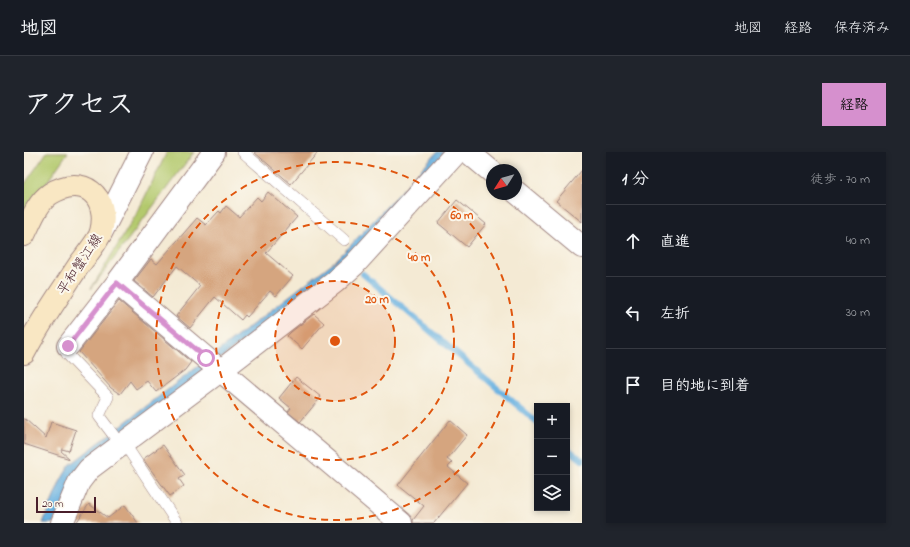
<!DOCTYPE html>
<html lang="ja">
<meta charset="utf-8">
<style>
:root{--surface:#171b24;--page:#20242c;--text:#f1f3f6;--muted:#9ea1a6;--line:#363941;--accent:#d690ce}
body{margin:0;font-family:"Indie Flower","Klee One",sans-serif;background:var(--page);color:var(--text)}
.controls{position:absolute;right:12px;bottom:12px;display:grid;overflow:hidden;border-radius:0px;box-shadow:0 2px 6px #0003}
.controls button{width:36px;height:36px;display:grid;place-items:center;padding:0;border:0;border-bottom:1px solid var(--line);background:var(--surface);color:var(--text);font:20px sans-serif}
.compass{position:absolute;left:462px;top:12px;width:36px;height:36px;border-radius:50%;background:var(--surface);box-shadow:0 2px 6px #0003;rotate:233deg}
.scale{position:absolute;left:12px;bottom:10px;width:60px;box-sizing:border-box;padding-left:4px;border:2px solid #4a1f2b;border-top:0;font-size:11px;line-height:14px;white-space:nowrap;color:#4a1f2b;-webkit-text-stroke:3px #fbf7ec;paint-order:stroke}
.stop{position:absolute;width:12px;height:12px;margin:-9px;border:3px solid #d690ce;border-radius:50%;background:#fff}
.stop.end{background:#d690ce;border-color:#fff;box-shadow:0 1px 4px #0008}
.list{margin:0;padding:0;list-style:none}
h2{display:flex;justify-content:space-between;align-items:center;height:52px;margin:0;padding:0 16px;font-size:17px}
h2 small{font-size:13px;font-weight:400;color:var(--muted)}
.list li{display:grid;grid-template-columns:26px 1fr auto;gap:12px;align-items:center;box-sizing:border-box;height:72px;padding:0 16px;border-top:1px solid var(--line)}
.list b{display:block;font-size:15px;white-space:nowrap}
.list em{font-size:13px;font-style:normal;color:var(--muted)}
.icon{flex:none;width:22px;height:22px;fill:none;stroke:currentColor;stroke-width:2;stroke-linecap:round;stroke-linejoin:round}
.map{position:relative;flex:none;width:558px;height:371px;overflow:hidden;border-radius:0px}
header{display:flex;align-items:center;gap:24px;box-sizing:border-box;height:56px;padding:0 20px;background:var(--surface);border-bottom:1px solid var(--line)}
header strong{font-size:19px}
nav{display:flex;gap:22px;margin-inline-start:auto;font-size:14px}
.intro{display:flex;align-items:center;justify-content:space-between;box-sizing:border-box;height:96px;padding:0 24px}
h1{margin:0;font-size:28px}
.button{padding:10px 18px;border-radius:0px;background:var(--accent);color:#111;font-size:14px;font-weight:700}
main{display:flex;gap:24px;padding:0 24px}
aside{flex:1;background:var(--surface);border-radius:0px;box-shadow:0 2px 6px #0003}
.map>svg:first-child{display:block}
.green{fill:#b3c96d;stroke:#7e744c}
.water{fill:#6ab2e1;stroke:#5a6886}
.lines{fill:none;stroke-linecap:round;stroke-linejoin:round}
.stream{stroke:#6ab2e1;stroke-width:6}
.building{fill:#d5a57f}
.service-casing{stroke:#9f8480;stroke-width:12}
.minor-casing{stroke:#9f8480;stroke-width:24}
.tertiary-casing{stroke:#9f8480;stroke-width:24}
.secondary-casing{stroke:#9f8480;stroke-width:24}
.service{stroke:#fff;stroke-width:11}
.minor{stroke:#fff;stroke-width:22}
.tertiary{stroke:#fff;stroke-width:22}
.secondary{stroke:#f9e7c3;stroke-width:22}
.route{stroke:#d690ce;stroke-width:5}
.ring{fill:none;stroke:#e0560e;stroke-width:2;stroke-dasharray:7 5}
.labels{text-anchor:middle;stroke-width:4;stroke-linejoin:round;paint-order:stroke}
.street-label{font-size:14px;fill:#4a1f2b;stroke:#fbf7ec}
.centre{fill:#e0560e;stroke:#fbf7ec;stroke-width:2}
.ring-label{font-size:12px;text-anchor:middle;font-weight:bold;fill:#e0560e;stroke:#fbf7ec;stroke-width:4;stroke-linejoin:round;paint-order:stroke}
</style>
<header>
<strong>地図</strong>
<nav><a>地図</a><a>経路</a><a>保存済み</a></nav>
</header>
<div class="intro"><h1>アクセス</h1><a class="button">経路</a></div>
<main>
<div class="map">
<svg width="558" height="371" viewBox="0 0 558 371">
<rect width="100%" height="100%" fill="#fbf7ec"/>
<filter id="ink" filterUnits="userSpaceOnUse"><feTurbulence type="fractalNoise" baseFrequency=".025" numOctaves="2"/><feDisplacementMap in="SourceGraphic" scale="8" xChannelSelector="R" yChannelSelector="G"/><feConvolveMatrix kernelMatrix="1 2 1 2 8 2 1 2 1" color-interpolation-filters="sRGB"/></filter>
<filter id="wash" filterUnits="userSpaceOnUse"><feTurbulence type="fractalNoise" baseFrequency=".012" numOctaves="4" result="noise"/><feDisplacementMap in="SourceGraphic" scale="16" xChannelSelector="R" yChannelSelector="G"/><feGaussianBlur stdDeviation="0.9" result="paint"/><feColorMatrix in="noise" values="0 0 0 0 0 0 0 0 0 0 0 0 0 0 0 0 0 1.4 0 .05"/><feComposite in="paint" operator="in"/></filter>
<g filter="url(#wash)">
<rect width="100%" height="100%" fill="#f4ead4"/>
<path class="green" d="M 23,0 L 44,0 L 15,42 L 0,69 L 0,33 Z
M 143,0 L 170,0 L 67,137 L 113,61 Z"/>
<path class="water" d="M 413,0 L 425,0 L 325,108 L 59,312 L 29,371 L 19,371 L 37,328 L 46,313 L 311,109 L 327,93 Z"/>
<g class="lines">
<path class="stream" d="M 339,122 L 513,270
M 543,296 L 558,308"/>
</g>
<g id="blocks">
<path class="building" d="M 230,0 L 294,0 L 267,32 Z
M 558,18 L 558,70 L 532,49 Z
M 244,40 L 273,65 L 242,101 L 269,124 L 252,144 L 246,139 L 223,165 L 221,163 L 217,168 L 191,145 L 166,176 L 152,164 L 176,134 L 153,114 L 129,145 L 110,129 L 127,107 L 133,112 L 173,66 L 182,73 L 195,59 L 197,61 L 202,54 L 215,65 L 233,45 L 237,49 Z
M 433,48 L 462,72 L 443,95 L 414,71 Z
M 95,149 L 167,210 L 161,218 L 132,240 L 123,229 L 112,237 L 106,229 L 96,242 L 87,236 L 55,200 Z
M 290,162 L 300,171 L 278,197 L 263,184 L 267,180 Z
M 272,225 L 297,245 L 276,270 L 264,260 L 267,256 L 255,246 Z
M 0,266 L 22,286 L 27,270 L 52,278 L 45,299 L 38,297 L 37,299 L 46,307 L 0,292 Z
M 426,268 L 443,283 L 423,307 L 428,311 L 424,315 L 443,331 L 410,371 L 389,371 L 389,368 L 400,354 L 374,333 Z
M 139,293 L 161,323 L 155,327 L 160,334 L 146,344 L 119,307 Z
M 65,352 L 84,366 L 101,353 L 114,371 L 52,371 Z"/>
</g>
</g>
<g filter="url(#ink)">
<use href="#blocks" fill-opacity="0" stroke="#9f8480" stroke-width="1"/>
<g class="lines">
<defs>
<path id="service" d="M 219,0 L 320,88
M 44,194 L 43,202 L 84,245 L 75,264 L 97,293
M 100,291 L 153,371"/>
<path id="minor" d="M 444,0 L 468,20
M 492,40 L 558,95
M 93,131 L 377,371
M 44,194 L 93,131 L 190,0
M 38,371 L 55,330 L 65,317 L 196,219 L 311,130 L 330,113 L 433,0"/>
<path id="tertiary" d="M 77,81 L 118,0"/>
<path id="secondary" d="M 0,83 C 7,69 13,51 26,42 C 59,21 86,44 77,80 C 75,88 60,106 55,113 C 36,142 16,170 0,201"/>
</defs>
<use href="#service" class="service-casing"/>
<use href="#minor" class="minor-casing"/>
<use href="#tertiary" class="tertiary-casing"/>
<use href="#secondary" class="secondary-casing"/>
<use href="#service" class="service"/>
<use href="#minor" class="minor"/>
<use href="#tertiary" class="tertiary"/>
<use href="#secondary" class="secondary"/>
</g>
</g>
<g class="lines" filter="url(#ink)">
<path class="route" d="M 44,194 L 93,131 L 182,206"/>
</g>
<circle cx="311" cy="189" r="60" fill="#e0560e" fill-opacity=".12"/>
<g class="ring">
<circle cx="311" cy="189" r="60"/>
<circle cx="311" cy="189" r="119"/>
<circle cx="311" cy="189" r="179"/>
</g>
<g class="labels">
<g class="street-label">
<text transform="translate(55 112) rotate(-57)" y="5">平和蟹江線</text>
</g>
</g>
<circle cx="311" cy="189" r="6" class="centre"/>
<g class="ring-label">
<text x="438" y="67">60 m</text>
<text x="395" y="109">40 m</text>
<text x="353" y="151">20 m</text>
</g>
</svg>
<div class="controls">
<button>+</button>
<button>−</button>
<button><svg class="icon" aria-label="layers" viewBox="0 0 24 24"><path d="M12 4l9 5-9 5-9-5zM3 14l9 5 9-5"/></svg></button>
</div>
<svg class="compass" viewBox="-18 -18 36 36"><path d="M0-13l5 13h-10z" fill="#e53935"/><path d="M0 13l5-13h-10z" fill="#9ea1a6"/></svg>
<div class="scale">20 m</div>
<div class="stop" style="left:182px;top:206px"></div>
<div class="stop end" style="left:44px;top:194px"></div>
</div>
<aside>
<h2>1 分<small>徒歩 · 70 m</small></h2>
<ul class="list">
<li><svg class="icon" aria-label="ahead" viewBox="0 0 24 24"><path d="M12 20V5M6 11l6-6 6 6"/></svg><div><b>直進</b></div><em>40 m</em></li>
<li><svg class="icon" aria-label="left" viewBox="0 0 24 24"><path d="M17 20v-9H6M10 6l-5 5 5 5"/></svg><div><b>左折</b></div><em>30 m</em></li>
<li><svg class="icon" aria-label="arrive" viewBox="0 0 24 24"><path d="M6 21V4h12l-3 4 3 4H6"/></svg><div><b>目的地に到着</b></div></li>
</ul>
</aside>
</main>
